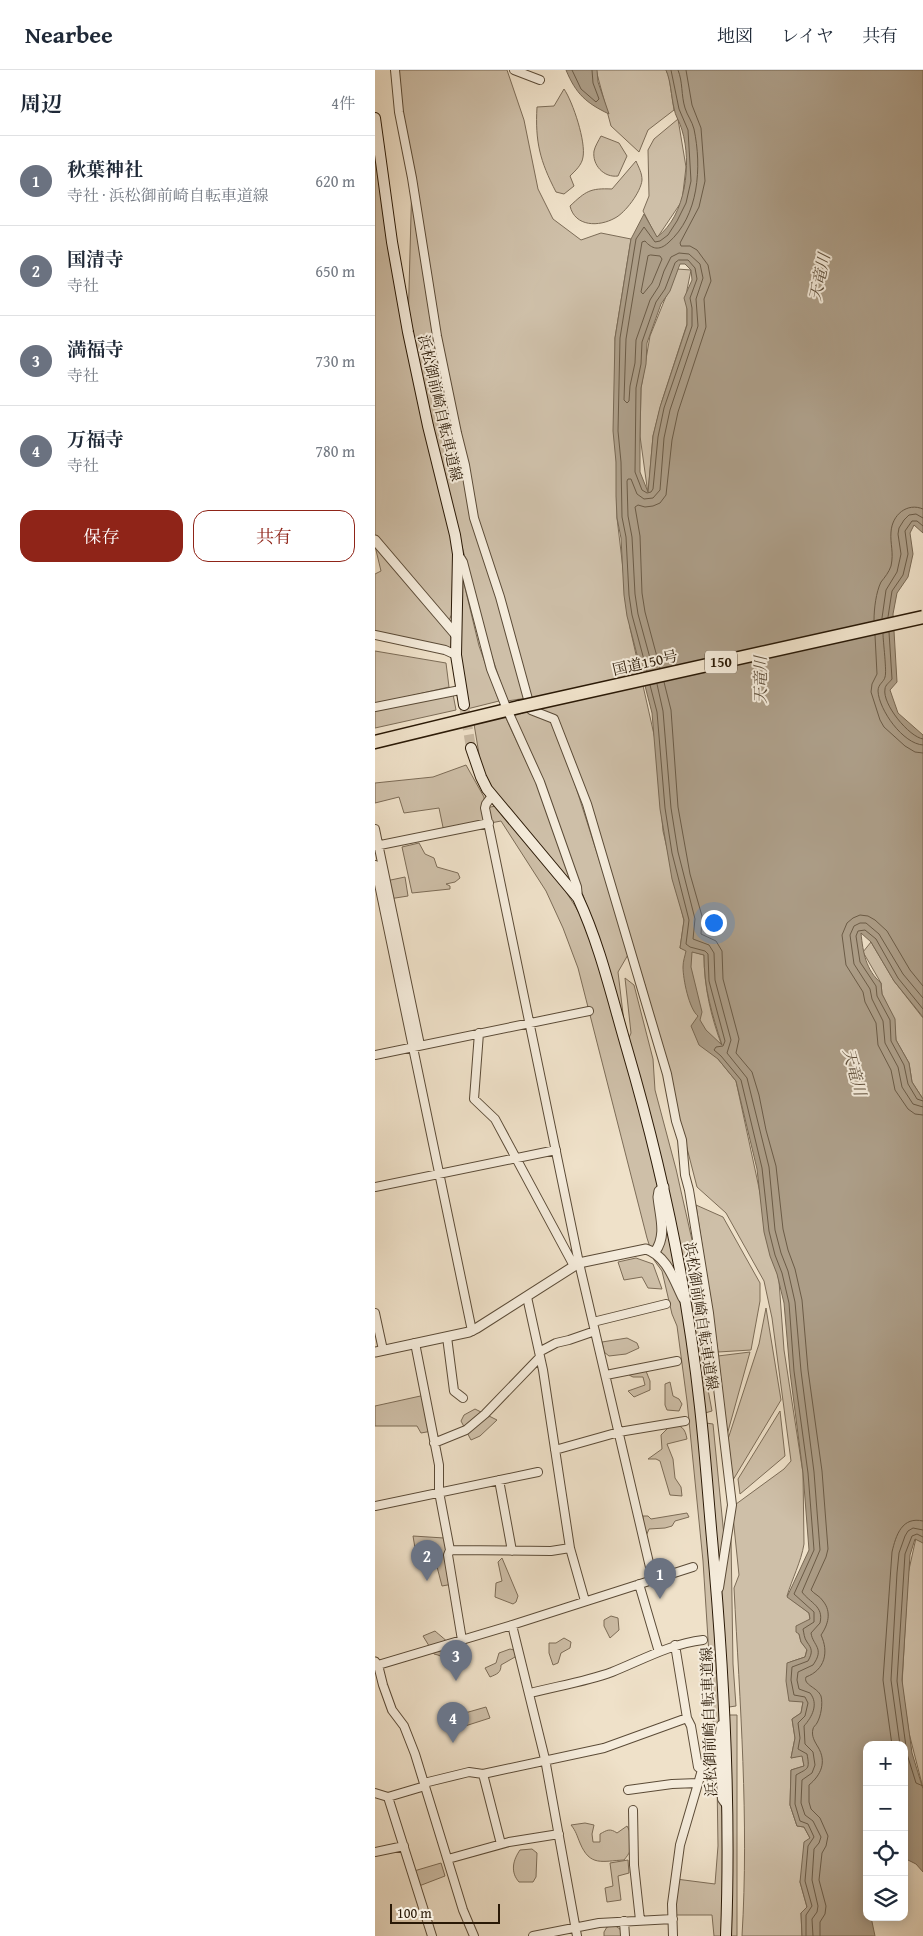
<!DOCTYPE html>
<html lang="ja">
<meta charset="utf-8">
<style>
:root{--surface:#fff;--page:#f6f6f7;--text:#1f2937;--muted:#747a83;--line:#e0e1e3;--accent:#8f2418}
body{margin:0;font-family:"Gentium Book Plus","Noto Serif JP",serif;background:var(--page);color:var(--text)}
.controls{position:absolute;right:15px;bottom:15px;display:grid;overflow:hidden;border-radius:10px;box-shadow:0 2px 12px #0003}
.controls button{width:45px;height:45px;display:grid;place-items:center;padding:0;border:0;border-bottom:1px solid var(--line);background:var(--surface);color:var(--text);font:25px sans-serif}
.scale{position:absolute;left:15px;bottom:12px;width:110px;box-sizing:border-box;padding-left:5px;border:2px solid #2a1906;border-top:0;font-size:14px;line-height:18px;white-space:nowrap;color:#2a1906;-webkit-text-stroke:4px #f5ecdc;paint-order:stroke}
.you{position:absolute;left:338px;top:852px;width:18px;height:18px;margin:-12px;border:4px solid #fff;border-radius:50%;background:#1a73e8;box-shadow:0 0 0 8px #1a73e833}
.badge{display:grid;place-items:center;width:32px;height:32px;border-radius:50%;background:var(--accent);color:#fff;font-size:16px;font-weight:700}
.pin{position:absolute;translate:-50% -41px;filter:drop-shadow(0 1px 2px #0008)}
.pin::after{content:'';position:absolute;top:26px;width:18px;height:15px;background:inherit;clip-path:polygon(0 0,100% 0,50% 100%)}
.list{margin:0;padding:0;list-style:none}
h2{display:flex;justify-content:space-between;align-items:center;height:65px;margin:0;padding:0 20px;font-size:21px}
h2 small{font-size:16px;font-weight:400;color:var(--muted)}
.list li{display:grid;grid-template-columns:32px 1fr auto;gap:15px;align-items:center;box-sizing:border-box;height:90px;padding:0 20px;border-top:1px solid var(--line)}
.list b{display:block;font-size:19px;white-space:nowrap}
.list p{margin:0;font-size:16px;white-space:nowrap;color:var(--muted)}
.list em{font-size:16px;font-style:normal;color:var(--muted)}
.actions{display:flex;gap:10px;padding:15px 20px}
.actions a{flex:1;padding:11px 0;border:1px solid var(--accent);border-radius:15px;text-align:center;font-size:18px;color:var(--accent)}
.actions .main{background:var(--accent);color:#fff}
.icon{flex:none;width:28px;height:28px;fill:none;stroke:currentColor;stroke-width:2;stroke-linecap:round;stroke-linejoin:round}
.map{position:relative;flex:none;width:548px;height:1866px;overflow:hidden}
header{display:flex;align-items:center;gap:30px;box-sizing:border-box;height:70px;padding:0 25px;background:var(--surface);border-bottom:1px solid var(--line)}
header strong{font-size:24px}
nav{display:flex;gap:28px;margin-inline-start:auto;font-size:18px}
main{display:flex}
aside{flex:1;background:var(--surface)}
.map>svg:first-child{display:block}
.green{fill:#cebfa8;stroke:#7c6c57}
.water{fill:#ac9d87;stroke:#786853;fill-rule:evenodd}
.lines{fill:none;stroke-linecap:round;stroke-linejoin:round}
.shore{stroke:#6b5b46;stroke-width:1}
.secondary-tunnel{stroke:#c8b9a2;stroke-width:10;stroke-dasharray:10 5;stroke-linecap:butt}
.minor-casing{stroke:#5b4b37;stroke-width:10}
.tertiary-casing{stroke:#5b4b37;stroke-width:11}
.secondary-casing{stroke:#2a1906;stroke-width:12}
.trunk-casing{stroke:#2a1906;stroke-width:15}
.minor{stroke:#f5ecdc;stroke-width:8}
.tertiary{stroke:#f5ecdc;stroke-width:9}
.secondary{stroke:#f5ecdc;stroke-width:10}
.trunk{stroke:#efe1c9;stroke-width:12}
.trunk-bridge-casing{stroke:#2a1906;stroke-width:15;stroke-linecap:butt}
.trunk-bridge{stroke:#efe1c9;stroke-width:12}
.labels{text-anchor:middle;stroke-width:4;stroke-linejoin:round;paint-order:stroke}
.shield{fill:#f5ecdc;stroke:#675846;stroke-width:1}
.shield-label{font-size:14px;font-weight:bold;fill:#2a1906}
.street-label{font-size:15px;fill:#2a1906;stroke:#f5ecdc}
.water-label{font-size:16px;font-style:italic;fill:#5e4e3a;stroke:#f5ecdc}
</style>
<header>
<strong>Nearbee</strong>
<nav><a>地図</a><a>レイヤ</a><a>共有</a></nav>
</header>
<main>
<aside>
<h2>周辺<small>4件</small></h2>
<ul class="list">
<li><span class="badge" style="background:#6b7280">1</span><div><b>秋葉神社</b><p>寺社 · 浜松御前崎自転車道線</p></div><em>620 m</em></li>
<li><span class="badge" style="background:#6b7280">2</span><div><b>国清寺</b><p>寺社</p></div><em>650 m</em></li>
<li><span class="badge" style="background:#6b7280">3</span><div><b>満福寺</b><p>寺社</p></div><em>730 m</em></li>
<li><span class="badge" style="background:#6b7280">4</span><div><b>万福寺</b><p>寺社</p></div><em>780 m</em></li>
</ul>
<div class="actions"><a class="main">保存</a><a>共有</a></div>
</aside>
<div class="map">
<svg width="548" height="1866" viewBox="0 0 548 1866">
<rect width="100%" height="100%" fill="#efe1c9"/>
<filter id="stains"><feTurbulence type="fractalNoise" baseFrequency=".004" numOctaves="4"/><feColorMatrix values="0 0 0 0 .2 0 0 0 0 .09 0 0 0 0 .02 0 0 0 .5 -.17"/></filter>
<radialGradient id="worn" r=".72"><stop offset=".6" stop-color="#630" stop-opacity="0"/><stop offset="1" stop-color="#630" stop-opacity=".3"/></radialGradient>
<path class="green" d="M 21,0 L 132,0 L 149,50 L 163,119 L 178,149 L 206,170 L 226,163 L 256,169 L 240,268 L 242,448 L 255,558 L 280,669 L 288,761 L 309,851 L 305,878 L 329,885 C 329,917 336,947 347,976 L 343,989 L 361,1011 L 404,1211 L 409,1280 L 428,1403 L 429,1474 C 426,1492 417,1509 412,1526 L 434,1543 L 435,1549 L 424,1564 L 426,1572 L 432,1579 L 430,1587 L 415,1592 L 428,1632 L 426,1643 L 417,1649 L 420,1668 L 416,1688 L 427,1685 L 429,1696 L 416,1700 L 415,1735 L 422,1756 L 429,1757 L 435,1768 L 425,1812 L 432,1837 L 426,1843 L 427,1866 L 367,1866 C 374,1750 365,1633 359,1518 L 364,1505 L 357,1437 L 409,1399 L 416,1391 L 397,1248 L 389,1211 L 351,1143 L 322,1117 L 270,915 L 209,727 L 188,677 L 254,883 L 243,902 L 249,952 L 228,883 L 173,724 L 138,643 L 152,628 L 132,631 L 115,581 L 84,465 L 78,472 L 77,544 L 73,552 L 0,468 L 0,47 L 33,257 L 37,108 Z
M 221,0 L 291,0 L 294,7 L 299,40 L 273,60 L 264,82 L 236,56 Z
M 189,19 C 198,32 211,72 208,87 C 207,95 200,101 195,106 L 199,116 L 189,124 L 181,122 C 165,91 160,72 162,37 L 179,36 Z
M 303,49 L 311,97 L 307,131 L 282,168 L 268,141 L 274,126 L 273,80 L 279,69 Z
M 226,66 L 244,73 L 252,86 L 243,106 C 229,108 217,95 219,81 C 220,76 224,70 226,66 Z
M 261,91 C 264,98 267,103 267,110 C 266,122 250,143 240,148 C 224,157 200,157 195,136 C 211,121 215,118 237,119 Z
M 302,199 L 316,200 L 312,220 L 312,254 L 287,331 L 278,366 L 273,424 L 265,366 L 266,318 L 275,266 Z
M 0,476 L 77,561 L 78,583 L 0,565 L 0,504 L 6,501 Z
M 86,501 L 104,576 L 124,631 L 92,639 L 86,593 Z
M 0,581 L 71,593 L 74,617 L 0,634 Z
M 78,624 L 81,640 L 0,658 L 0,639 Z
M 130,646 L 164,719 L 197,814 L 120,723 L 106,696 L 99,654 Z
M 91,695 L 109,727 L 110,738 L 121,736 C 152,773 187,809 209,852 L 253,970 L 256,963 L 250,908 L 259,915 L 278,989 L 280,1020 L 301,1099 L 317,1170 L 336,1282 L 326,1282 L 337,1341 L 330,1343 L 331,1353 L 338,1354 L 349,1466 L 356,1468 L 358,1594 L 361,1636 L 354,1637 L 354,1645 L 362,1645 L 362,1866 L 339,1866 L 337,1845 L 297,1845 L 301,1809 L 340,1814 L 343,1776 L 342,1710 L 328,1491 L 312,1331 L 302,1256 L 297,1244 L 287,1201 L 279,1190 L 272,1168 L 203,898 L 188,858 L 171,821 L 126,751 L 69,762 L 64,738 L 29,743 L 24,727 L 0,733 L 0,713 L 58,707 Z
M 44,773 L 50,784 L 59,788 L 62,797 L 83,803 L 85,808 L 80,812 L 71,814 L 75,816 L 75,819 L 37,823 L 27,777 Z
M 30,807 L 33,826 L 14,829 L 11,811 Z
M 496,872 L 519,911 L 548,948 L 548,1029 L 537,1012 L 534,993 L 521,970 L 519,949 L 507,924 L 506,913 L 488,882 Z
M 321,1135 L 348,1147 L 385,1213 L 385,1231 L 376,1280 L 343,1282 Z
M 261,1188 L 278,1194 L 287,1219 L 273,1218 L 267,1207 L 249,1210 L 243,1192 Z
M 391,1238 L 406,1330 L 358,1410 L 353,1369 L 384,1274 Z
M 252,1268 L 262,1273 L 264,1278 L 251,1284 L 234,1286 L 229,1282 L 227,1272 Z
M 375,1282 L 352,1365 L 343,1286 Z
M 271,1301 L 275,1311 L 275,1320 L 259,1327 L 253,1321 L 270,1315 L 268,1307 L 258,1307 L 254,1305 L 256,1302 Z
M 295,1312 L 298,1326 L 304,1329 L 307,1334 L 304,1341 L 292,1340 L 290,1335 L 290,1314 Z
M 50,1325 L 57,1361 L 46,1363 L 42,1356 L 0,1356 L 0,1336 Z
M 100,1339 L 122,1350 L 105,1366 L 96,1370 L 86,1351 L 89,1345 Z
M 405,1341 L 410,1386 L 365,1424 L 363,1409 Z
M 297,1354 C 307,1356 310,1358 312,1369 L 292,1374 L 298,1389 L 300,1408 L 306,1417 L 307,1426 L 295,1425 L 285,1391 L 281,1389 L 273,1389 L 287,1379 L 286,1365 Z
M 312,1443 L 314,1447 L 300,1451 L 297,1456 L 290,1458 L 274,1459 L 269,1471 L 268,1446 L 273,1446 L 276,1449 Z
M 38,1466 L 69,1468 L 78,1514 L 67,1516 L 60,1489 L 42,1490 Z
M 541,1468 L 548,1473 L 548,1718 L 534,1663 L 527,1615 L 533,1504 Z
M 127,1488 L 143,1526 L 141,1532 L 138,1534 L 120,1527 L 121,1513 L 127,1511 L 123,1492 Z
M 236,1546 L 243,1548 L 244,1560 L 235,1568 L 229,1556 L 229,1550 Z
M 60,1561 C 69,1569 89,1583 83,1596 C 73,1595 71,1586 59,1584 L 48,1566 Z
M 189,1568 L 196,1572 L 195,1578 L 186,1583 L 183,1593 L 178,1595 L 174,1583 L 174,1573 L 181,1573 Z
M 135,1579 L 143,1581 L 140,1587 L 126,1595 C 126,1603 122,1604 115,1607 L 110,1598 L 121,1593 L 124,1583 Z
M 111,1637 L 115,1648 L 87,1657 L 83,1645 Z
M 210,1753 L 219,1755 L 217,1764 L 218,1772 L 225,1772 L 225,1764 C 232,1760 235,1758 242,1763 L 252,1756 C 260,1770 259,1778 249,1790 C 227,1791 215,1797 205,1773 C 202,1766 201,1761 196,1755 Z
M 157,1779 L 162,1783 L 161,1807 L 158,1812 L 144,1812 C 135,1802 138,1790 145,1780 Z
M 253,1790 L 254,1803 L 243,1806 L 246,1830 L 232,1832 L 230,1818 L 238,1816 L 235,1793 Z
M 66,1793 L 70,1806 L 44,1816 L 39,1801 Z
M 239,1855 L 245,1859 L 248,1866 L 229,1866 L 229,1862 L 232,1857 Z"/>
<path class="water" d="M 191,0 L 222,0 L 223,12 L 234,44 C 211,33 201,24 191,0 Z
M 291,0 L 548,0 L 548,463 L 539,455 L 535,463 L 538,484 L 533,507 L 522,523 L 518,544 L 522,612 L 515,620 L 523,643 L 548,665 L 548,947 L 519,911 L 496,872 L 486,863 C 488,883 491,900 506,913 L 507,924 L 520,949 L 521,970 L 534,993 L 537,1012 L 548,1029 L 548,1473 L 540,1469 L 535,1485 L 527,1610 L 537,1683 L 548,1719 L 548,1802 L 541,1794 L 529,1788 L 529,1675 L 492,1675 L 492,1847 L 496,1847 L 500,1866 L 427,1866 L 426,1843 L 432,1837 L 425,1812 L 429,1772 L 435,1768 L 429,1757 L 422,1756 L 415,1735 L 416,1700 L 429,1696 L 427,1686 L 416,1688 L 420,1668 L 417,1649 L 426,1643 L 428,1632 L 414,1631 L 411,1611 L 412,1593 L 430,1587 L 432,1580 L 426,1572 L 424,1564 L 421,1562 L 421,1556 L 435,1549 L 434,1543 L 412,1527 L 434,1480 L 428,1403 L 415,1302 L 409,1233 L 402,1204 L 395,1186 L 389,1162 L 382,1099 L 361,1011 L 343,989 L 324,975 L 316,956 L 323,946 C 314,939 308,909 308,897 C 308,891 310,886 311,881 L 305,878 L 309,850 L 297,809 L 285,739 L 277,643 L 252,546 L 249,525 L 246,468 L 242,448 L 241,426 L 241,392 L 238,361 L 240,268 L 256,169 L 269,144 L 282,167 C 311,146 317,93 307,60 C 305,52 300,46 299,38 C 296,25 296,12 291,0 ZM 305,194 L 310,194 L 316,200 L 317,210 L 309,228 L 312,239 L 312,255 L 285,337 L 278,366 L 273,422 L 265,402 L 265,366 L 266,318 L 271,294 L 272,273 L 286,234 L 295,221 ZM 317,882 L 329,885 C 329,919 337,944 347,975 L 331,960 L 325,950 L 327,942 L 316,897 Z"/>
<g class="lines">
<path class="shore" d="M 197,0 L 206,19 L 221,32 L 224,29 L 218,13 L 217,0
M 276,185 L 285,186 L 287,189 L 277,213 L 268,224 L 266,222 L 273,186 Z
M 304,190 L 313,190 L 320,198 L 322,209 L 315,228 L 317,238 L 317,256 L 289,338 L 283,367 L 278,419 L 276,422 L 272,423 L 267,420 L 260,402 L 261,318 L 266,294 L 267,272 L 281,232 L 290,219 L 300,193 Z
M 513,547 L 517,521 L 528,505 L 533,484 L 530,461 L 537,451 L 542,451 L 548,456
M 507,548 L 511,520 L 522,502 L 526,484 L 523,464 L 524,458 L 529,450 L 534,445 L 541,444 L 548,448
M 499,550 C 499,539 501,522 506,512 C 510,507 514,502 516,496 C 519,482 515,474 516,462 C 517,445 532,432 548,439
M 514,562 L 517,609 C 515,612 510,615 510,619 C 507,634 534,667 548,669
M 508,564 C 508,571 512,602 510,607 C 509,612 503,614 503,621 C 504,640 528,674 548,675
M 500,565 L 502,604 L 497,614 L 496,622 L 505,650 L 509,657 L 530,676 L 540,682 L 548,683
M 285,598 L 270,542 L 267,523 L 265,466 L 260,437 L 263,435 L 270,437 L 278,436 L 285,433 L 291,425 L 297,370 L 303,342 L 331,257 L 329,229 L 336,211 L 333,195 L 322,180 L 315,176 L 306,176 L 305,173 L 324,137 L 330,111 L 326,58 L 317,35 L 311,0
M 278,599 L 263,544 L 260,524 L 257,467 L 253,446 L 252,411 L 253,409 L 256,409 L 262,424 L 269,429 L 278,428 L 285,420 L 289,368 L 295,340 L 323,256 L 321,229 L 328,208 L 325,194 L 314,184 L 304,183 L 296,187 L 289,201 L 284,216 L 275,230 L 261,270 L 260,293 L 255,316 L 254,331 L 252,333 L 249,330 L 251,269 L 267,172 L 270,171 C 277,179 284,181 293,173 C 324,146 327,97 319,59 C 317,51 312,45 310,38 C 306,25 308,12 303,0
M 272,601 L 257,545 L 254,525 L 251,467 L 247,447 L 246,392 L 243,361 L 245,268 L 261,169 L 269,157 L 280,172 L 285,171 L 293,165 L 302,151 L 311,133 L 316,111 L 313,60 L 304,39 L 296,0
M 289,612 L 296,640 L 303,737 L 315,804 L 327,846 L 326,864 L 341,871 L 347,881 L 348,909 L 364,969 L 361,983 L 377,1002 L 384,1025 L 391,1060 L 401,1096 L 408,1159 L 413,1180 L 420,1199 L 427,1230 L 433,1300 L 447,1401 L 453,1479 L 451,1487 L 436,1520 C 439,1524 445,1526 448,1531 C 457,1542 453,1555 446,1565 C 454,1582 450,1600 431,1607 C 428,1615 442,1617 446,1626 C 448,1634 446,1646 442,1653 C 441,1655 438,1657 438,1659 C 436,1666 440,1672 443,1677 C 452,1692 446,1705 434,1715 L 434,1732 L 436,1739 L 445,1748 L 453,1766 L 451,1776 L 447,1783 L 444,1810 L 451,1836 L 450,1844 L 445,1852 L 445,1866
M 282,614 L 288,641 L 296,738 L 303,782 L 320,849 L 318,869 L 334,875 L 339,883 L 340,910 L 356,970 L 352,983 L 372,1008 L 394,1097 L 400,1160 L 406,1183 L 413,1201 L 420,1232 L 426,1301 L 439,1402 L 445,1480 L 427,1522 C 435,1533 449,1536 445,1553 L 436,1563 C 438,1576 450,1578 438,1595 L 423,1602 L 422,1610 L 424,1619 L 435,1623 C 444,1634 437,1647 429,1656 L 430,1674 L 438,1682 L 440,1695 L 437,1703 L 427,1710 L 426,1733 L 430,1745 L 438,1751 L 446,1767 L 444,1773 L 439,1779 L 437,1810 L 443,1836 L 442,1842 L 437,1849 L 438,1866
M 275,615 L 282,642 L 290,738 L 297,783 L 314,850 L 311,874 L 315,877 L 330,881 L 333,884 L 334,911 L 350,971 L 348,976 L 341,977 L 339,980 L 346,986 L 366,1010 L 387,1098 L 394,1161 L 400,1185 L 407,1203 L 414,1233 L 419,1301 L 433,1403 L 439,1480 L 419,1524 L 439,1542 L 439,1552 L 428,1559 C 429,1563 429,1568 432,1572 C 437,1579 438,1582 433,1591 L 417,1597 L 416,1610 L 419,1625 L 430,1627 L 433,1633 L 430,1646 L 423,1653 L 425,1668 L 423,1679 L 432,1684 C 435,1700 433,1698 421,1705 L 420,1734 L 425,1751 L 433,1754 L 439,1767 L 433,1776 L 430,1811 L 437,1836 L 431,1845 L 431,1866
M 548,916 L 535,900 L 512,861 L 500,850 L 493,846 L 485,845 L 478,848 L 472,853 L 467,865 L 471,895 L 488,922 L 490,932 L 501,953 L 503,975 L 516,1000 L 520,1020 L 533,1039 L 540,1044 L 548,1045
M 548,928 L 528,904 L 504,864 L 491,853 L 485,853 L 479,856 L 475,865 L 479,894 L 495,919 L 497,929 L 508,951 L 510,973 L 523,997 L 527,1017 L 538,1034 L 548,1037
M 548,939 L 523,908 L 501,869 L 490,860 L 483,861 L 481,866 L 485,892 L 501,916 L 502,926 L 515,950 L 516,971 L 529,995 L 533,1014 L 542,1029 L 548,1031
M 548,1467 L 542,1464 L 537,1466 L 530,1484 L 522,1611 L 532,1684 L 541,1713 L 548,1716
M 517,1675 L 508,1610 L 517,1482 C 521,1465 527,1446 548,1451
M 525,1675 L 516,1610 L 522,1503 L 524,1483 L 530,1466 L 533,1461 L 538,1458 L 548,1460"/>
<path class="secondary-tunnel" d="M 89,635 L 96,678"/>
<defs>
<path id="minor" d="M 20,0 L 24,42 L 37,108 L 62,266 L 82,363 L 90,395 L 99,448 L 125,527 L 156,640 L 179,649 L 212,734 L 292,1004 L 301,1051 L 307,1070 L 310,1105 L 314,1120 L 334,1243 L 357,1435 L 344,1518
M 139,0 L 165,10
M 83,484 L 88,492 L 116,599 L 131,637 L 165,712 L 202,817 L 203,828
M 0,565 L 70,580 L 81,585
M 0,637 L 85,620
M 117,726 L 111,734 L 110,738 L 204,1193 L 278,1510
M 0,759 L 45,975
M 0,776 L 114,753
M 0,795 L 97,1261
M 104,963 L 99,1029 L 120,1049 L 199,1196
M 0,985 L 214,941
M 0,1117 L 181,1080
M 152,1227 L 168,1300 L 195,1478 L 210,1531
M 0,1243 L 8,1280
M 218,1252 L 291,1234
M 72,1267 L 79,1321 L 88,1328
M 40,1273 L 64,1395 L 64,1422 L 75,1480 L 176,1481 L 195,1478
M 164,1282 L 181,1273 L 194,1270 L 220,1261
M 231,1305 L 302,1291
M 59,1373 L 91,1360 L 110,1344 L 165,1287
M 180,1380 L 244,1362 L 310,1351
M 124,1410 L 137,1481
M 0,1436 L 163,1402
M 75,1480 L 73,1485 L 87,1570
M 264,1514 L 284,1582
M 137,1555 L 170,1689 L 202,1866
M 300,1575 L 312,1648
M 3,1595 L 8,1615 L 17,1640 L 29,1656 L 40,1684 L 88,1840 L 99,1866
M 0,1596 L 137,1555 L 318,1497
M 155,1623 C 182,1616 210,1612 237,1602 C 267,1590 295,1574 328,1570
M 346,1655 L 342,1687 L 345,1694 L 347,1729 L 352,1736
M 108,1704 L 229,1678 L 312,1648 L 316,1656 L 323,1697 L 327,1700
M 49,1713 L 94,1702 L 108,1704 L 126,1774
M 253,1720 L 297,1714 L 323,1713
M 0,1723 L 13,1727 L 50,1716
M 13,1727 L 57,1866
M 258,1740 L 259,1795 L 265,1850
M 0,1782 L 29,1776
M 73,1789 L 134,1772 L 184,1764
M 249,1851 L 250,1866
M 158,1866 L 224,1853 L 298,1849
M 298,1866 L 297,1834 L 305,1775 L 327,1700 L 330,1694 L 342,1687"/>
<path id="tertiary" d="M 0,470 L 81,565
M 280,1182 C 292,1165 285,1147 283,1127 L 284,1121 L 289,1117
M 0,1282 L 94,1262 L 102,1258 L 204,1193 L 271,1179 C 292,1186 299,1210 308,1228
M 0,1592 L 2,1595"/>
<path id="secondary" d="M 0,48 L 17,172 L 33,262 L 53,356 L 80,465 L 83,484 L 81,585 L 89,635
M 96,678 L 106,707 L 112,719 L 203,828 C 225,875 237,928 252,979 C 286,1095 312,1216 325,1337 C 330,1381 333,1425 337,1469 C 349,1601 356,1733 351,1866"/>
<path id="trunk" d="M 0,672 L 144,637"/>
</defs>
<use href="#minor" class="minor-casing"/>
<use href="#tertiary" class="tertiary-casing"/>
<use href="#secondary" class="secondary-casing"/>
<use href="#trunk" class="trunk-casing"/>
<use href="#minor" class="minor"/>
<use href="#tertiary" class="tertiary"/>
<use href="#secondary" class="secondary"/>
<use href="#trunk" class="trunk"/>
<defs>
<path id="trunk-bridge" d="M 144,637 L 548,547"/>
</defs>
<use href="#trunk-bridge" class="trunk-bridge-casing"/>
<use href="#trunk-bridge" class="trunk-bridge"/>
</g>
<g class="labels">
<rect class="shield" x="330" y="580.5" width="32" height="23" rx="4"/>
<g class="shield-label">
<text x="346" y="597">150</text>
</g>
<g class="street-label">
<text transform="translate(65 338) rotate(77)" y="5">浜松御前崎自転車道線</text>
<text transform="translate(270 593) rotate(-13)" y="5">国道150号</text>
<text transform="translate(326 1246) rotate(81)" y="5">浜松御前崎自転車道線</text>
<text transform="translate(334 1652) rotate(-92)" y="5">浜松御前崎自転車道線</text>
</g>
<g class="water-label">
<text transform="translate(444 207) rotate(-78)" y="6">天竜川</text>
<text transform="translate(385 610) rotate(-90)" y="6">天竜川</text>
<text transform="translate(480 1002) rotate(75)" y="6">天竜川</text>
</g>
</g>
<rect width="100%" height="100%" filter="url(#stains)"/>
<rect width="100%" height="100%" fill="url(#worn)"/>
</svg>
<div class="controls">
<button>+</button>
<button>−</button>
<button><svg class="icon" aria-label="locate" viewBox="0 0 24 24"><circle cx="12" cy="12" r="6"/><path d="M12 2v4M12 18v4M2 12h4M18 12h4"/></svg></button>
<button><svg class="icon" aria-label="layers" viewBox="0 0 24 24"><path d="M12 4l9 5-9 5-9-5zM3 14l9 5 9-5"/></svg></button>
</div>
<div class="scale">100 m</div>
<div class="you"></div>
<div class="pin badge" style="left:285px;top:1529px;background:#6b7280">1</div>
<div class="pin badge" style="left:52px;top:1511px;background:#6b7280">2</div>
<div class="pin badge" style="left:81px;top:1611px;background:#6b7280">3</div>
<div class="pin badge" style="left:78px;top:1673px;background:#6b7280">4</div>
</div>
</main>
